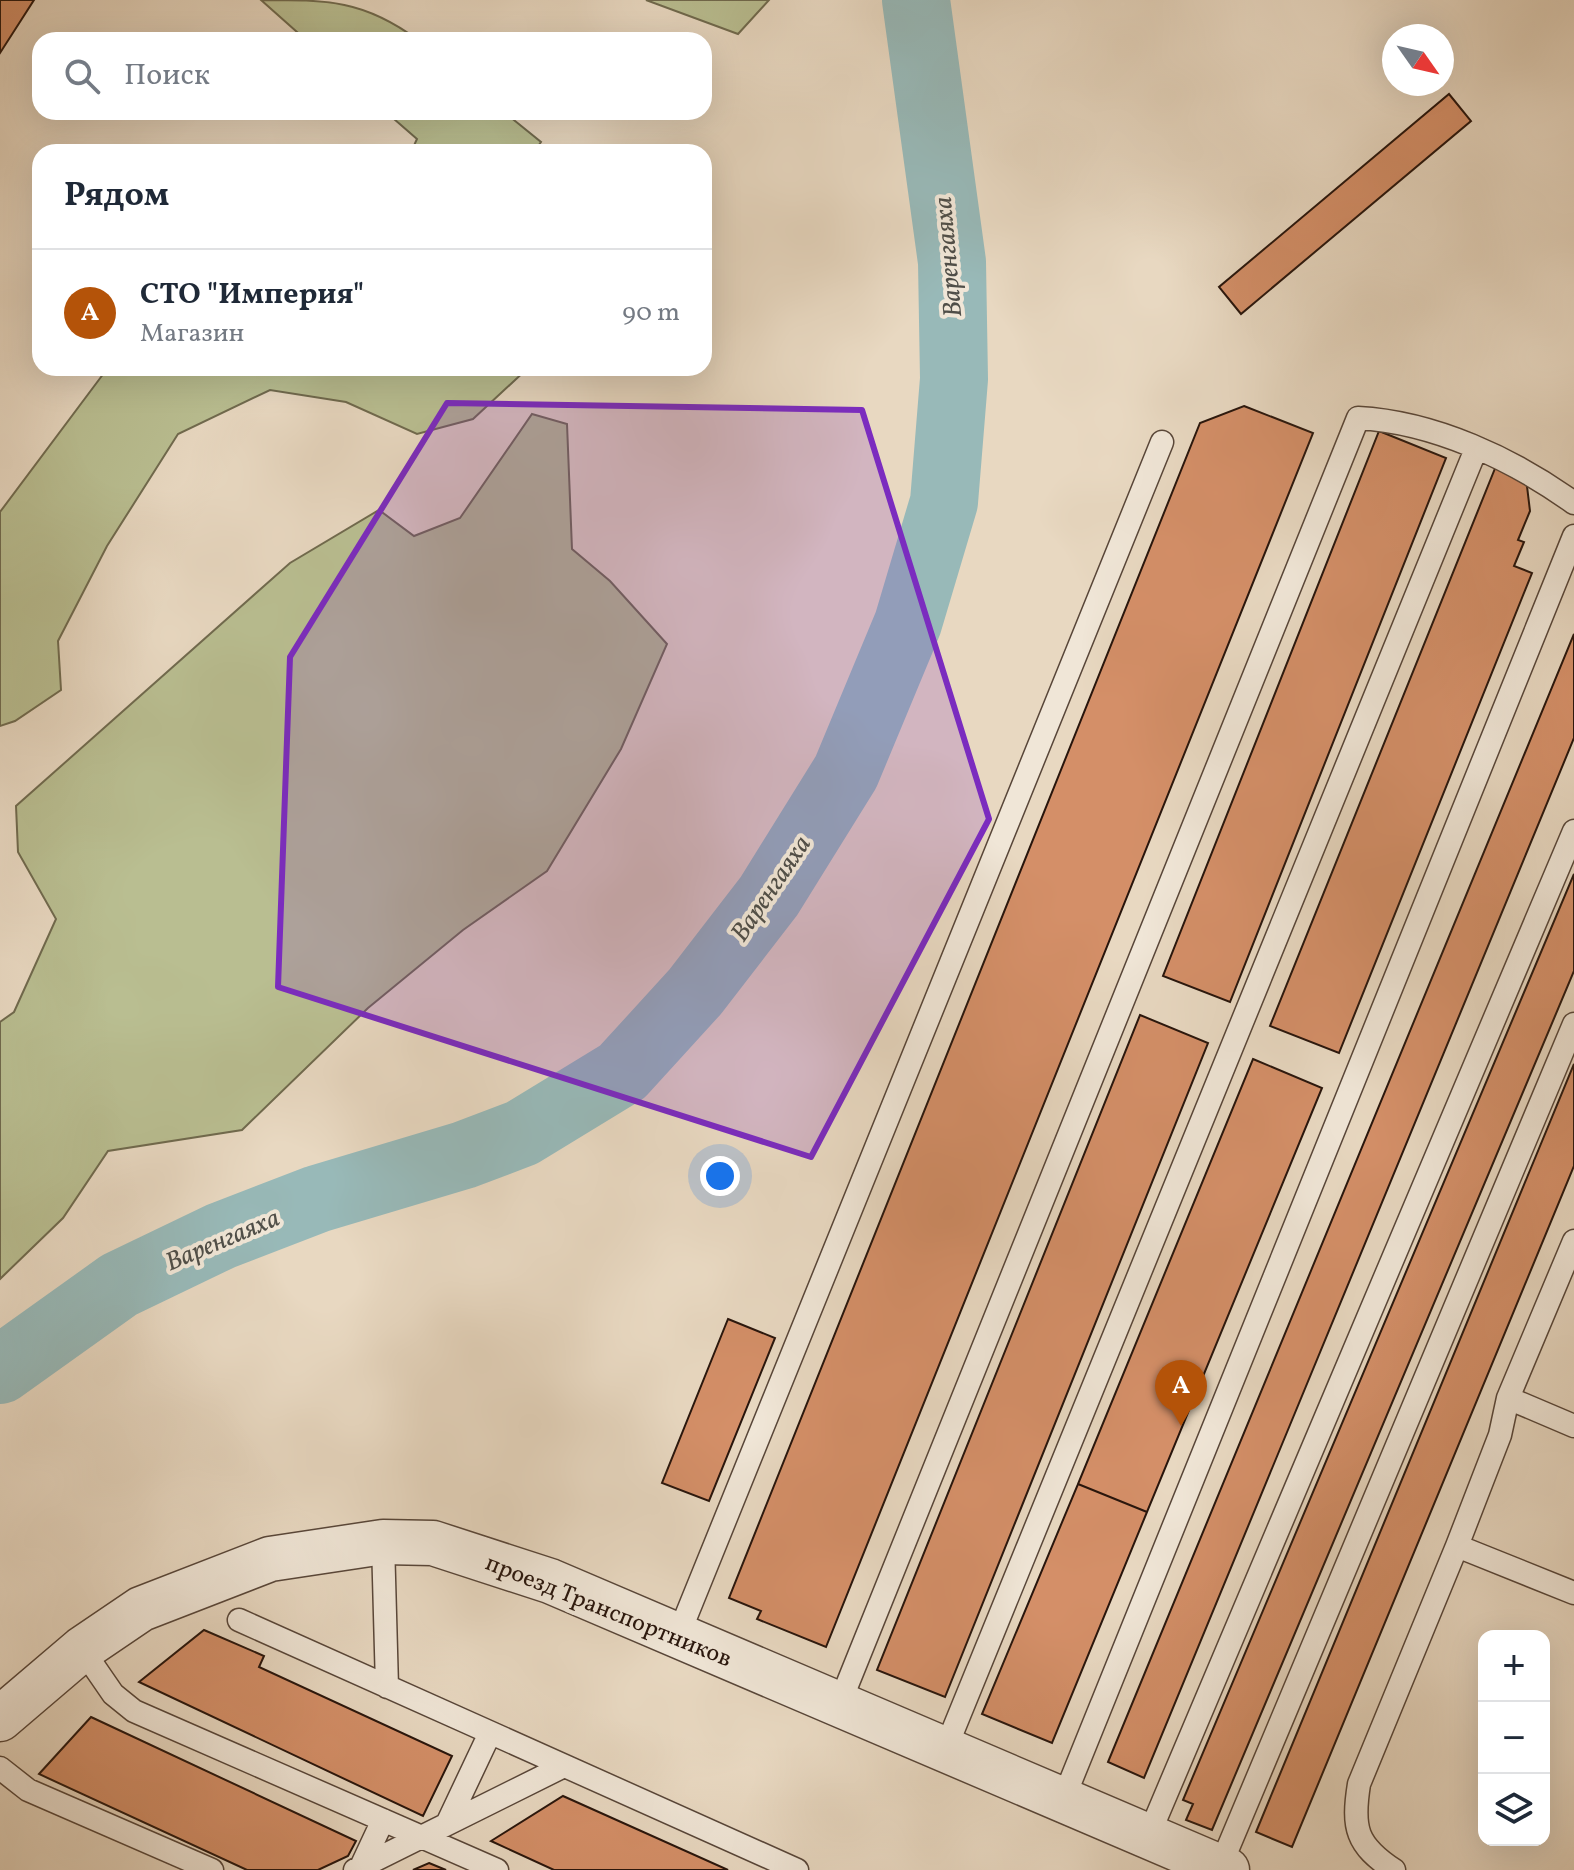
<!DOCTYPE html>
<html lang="ru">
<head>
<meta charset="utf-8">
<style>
  :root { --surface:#fff; --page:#f2f2f3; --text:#1f2937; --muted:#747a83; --line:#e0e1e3; --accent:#b45309 }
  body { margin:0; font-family:Vollkorn,serif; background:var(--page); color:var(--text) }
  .controls { position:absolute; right:24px; bottom:24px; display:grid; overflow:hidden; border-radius:16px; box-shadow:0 8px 32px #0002 }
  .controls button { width:72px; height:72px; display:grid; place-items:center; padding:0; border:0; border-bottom:2px solid var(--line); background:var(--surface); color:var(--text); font:40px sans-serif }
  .compass { position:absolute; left:1382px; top:24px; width:72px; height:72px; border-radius:50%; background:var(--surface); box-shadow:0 8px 32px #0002; rotate:124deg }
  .you { position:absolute; left:720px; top:1176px; width:28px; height:28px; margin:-20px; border:6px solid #fff; border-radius:50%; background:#1a73e8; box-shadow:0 0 0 12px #1a73e833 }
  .badge { display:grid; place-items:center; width:52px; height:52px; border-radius:50%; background:var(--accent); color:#fff; font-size:26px; font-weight:700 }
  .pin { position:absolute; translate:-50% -66px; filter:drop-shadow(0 2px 4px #0008) }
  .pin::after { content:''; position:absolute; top:42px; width:28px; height:24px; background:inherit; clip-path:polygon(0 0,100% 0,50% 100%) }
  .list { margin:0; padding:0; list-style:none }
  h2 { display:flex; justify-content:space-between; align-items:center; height:104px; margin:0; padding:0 32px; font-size:34px }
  h2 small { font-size:26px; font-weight:400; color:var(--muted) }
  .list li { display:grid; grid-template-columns:52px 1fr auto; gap:24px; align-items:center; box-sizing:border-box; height:128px; padding:0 32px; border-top:2px solid var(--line) }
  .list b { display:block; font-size:30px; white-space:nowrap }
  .list p { margin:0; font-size:26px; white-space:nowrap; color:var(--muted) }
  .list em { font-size:26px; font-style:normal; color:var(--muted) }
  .icon { flex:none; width:44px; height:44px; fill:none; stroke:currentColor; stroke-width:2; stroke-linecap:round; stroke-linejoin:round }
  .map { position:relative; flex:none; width:1574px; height:1870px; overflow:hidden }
  .search { position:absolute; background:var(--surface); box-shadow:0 8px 32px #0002; left:32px; top:32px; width:680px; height:88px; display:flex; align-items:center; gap:20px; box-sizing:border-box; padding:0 28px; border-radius:24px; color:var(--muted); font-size:30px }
  .panel { position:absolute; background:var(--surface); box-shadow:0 8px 32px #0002; left:32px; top:144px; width:680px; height:232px; border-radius:24px }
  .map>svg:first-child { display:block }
  .green { fill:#b9be91; stroke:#706a4e; stroke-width:2 }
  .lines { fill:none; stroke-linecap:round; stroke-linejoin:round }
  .river { stroke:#98b9b8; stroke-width:68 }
  .building { fill:#d48f68; stroke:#28150c; stroke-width:2 }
  .service-casing { stroke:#584639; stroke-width:25 }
  .minor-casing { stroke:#584639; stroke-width:47 }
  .service { stroke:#f0e6d7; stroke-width:22 }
  .minor { stroke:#f0e6d7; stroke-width:44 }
  .marked { fill:#7b2cbf; fill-opacity:0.2; stroke:#7b2cbf; stroke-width:6; stroke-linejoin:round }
  .labels { text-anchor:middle; stroke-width:8; stroke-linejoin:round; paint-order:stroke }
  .street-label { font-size:24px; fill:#28150c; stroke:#f0e6d7 }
  .water-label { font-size:26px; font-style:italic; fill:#4f4e48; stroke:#f0e6d7 }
</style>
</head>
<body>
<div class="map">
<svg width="1574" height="1870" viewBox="0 0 1574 1870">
  <rect width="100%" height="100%" fill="#e8d8c1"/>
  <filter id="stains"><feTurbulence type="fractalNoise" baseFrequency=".0025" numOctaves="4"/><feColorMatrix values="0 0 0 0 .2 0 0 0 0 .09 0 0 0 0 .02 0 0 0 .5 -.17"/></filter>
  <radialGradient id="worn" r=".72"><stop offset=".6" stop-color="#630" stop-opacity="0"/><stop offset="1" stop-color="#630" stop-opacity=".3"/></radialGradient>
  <!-- green -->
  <path class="green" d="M261,0C328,0 364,0 418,40H306Z
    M646,0H769L738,34Z
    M386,112H504L541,142L534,152H411L417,139Z
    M114,368H528L473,419L417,434L346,402L270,390L178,434L107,546L58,641L61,690L15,721L0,726V512L104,373Z
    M532,414L567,424L572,549L610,581L667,644L621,749L547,871L463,930L368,1008L242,1130L108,1151L63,1218L0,1279V1022L14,1012L56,919L18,852L16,806L290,563L379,510L414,536L460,518Z"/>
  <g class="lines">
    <!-- river -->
    <path class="river" d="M0,1370L119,1285L221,1236L317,1199L464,1155L522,1133L622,1072L695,992L769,896L846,772L908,623L944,502L954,379L952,262L916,0"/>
  </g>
  <!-- building -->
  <path class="building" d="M0,0H34L0,53Z
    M1449,94L1471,121L1241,314L1219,287Z
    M1244,406L1313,433L826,1647L757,1619L761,1611L729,1598L1200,423Z
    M1379,431L1446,458L1230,1002L1163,976Z
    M1496,466L1526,478L1530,511L1518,540L1524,542L1514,566L1532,573L1339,1053L1270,1026Z
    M1574,634V738L1144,1778L1108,1762Z
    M1574,874V971L1212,1830L1186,1820L1193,1804L1183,1800Z
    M1140,1015L1208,1043L945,1697L877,1670Z
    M1253,1059L1322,1088L1147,1512L1078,1484Z
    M1574,1064V1166L1292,1847L1256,1832Z
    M728,1319L775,1338L709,1501L662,1483Z
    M1078,1484L1147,1512L1052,1743L982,1714Z
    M204,1630L264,1656L259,1667L452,1756L423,1816L139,1682Z
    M91,1717L356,1841L348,1856L318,1870H247L39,1774Z
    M563,1796L728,1870H554L491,1841Z
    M429,1863L446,1870H413Z"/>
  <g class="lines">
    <defs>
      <path id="service" d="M1508,1398L1574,1426
        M383,1542L387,1687
        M1457,1546L1574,1593
        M239,1620L797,1870
        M678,1636L1162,442
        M82,1649L113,1694L134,1711L497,1870
        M839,1705L1358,418C1434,422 1513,459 1574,503
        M945,1750L1476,449
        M0,1768L28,1790L212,1870
        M1063,1800L1574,536
        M447,1824L490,1733
        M1148,1837L1574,831
        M361,1867L383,1820
        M1220,1867L1574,1024
        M355,1870L564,1766
        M1394,1870C1356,1845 1352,1828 1359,1784L1457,1546L1500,1435L1508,1398L1574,1241"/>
      <path id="minor" d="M0,1719L82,1649L141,1609L270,1559L383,1542L433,1543L550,1581L1227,1870"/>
    </defs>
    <!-- service casing -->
    <use href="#service" class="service-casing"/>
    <!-- minor casing -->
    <use href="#minor" class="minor-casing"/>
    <!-- service -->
    <use href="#service" class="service"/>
    <!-- minor -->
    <use href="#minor" class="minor"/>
  </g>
  <!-- marked area -->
  <path class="marked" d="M447,403L862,410L989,819L811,1157L278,987L290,657Z"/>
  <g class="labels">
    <!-- street labels -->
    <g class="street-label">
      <text transform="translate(609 1610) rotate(22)" y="8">проезд Транспортников</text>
    </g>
    <!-- water labels -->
    <g class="water-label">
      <text transform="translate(947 257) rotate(-95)" y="9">Варенгаяха</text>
      <text transform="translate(770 888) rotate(-56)" y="9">Варенгаяха</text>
      <text transform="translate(222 1239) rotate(-23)" y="9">Варенгаяха</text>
    </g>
  </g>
  <rect width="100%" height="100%" filter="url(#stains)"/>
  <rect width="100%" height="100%" fill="url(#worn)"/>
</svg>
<div class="controls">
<button>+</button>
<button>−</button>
<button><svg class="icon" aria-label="layers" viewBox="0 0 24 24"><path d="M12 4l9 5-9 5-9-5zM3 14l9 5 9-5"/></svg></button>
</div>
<svg class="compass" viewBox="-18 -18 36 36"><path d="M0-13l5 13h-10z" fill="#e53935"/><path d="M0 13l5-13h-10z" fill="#747a83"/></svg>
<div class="you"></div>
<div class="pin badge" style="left:1181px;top:1426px">A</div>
<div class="search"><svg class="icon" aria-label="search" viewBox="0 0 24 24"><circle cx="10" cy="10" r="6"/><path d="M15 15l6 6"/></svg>Поиск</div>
<section class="panel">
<h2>Рядом<small></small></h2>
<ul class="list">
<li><span class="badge">A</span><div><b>СТО &quot;Империя&quot;</b><p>Магазин</p></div><em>90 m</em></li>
</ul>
</section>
</div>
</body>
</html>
